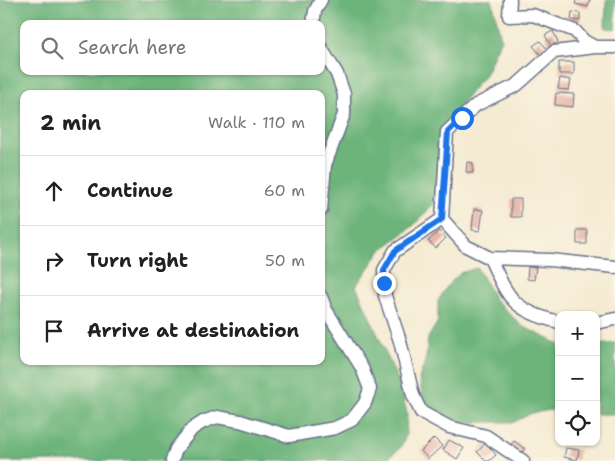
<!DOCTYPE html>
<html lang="en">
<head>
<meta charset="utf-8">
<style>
  :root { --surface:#fff; --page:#f6f6f6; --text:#202124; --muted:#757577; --line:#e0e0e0 }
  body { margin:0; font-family:"Shantell Sans",sans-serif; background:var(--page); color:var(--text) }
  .controls { position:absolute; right:15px; bottom:15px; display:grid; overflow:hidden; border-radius:10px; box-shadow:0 1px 4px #0004 }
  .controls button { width:45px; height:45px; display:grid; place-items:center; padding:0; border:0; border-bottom:1px solid var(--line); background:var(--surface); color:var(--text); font:25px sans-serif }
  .stop { position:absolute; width:15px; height:15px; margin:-11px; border:4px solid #1a73e8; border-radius:50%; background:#fff }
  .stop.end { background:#1a73e8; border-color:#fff; box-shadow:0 1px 5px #0008 }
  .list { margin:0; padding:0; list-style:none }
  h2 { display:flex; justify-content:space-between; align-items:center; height:65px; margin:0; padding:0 20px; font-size:21px }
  h2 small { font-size:16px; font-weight:400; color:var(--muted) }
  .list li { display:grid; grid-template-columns:32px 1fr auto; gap:15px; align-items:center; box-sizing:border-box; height:70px; padding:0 20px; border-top:1px solid var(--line) }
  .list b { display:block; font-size:19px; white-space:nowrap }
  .list em { font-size:16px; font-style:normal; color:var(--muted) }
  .icon { flex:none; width:28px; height:28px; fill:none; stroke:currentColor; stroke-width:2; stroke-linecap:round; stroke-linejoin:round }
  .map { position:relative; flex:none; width:615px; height:461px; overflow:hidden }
  .search { position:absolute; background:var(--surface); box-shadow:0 1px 4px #0004; left:20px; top:20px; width:305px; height:55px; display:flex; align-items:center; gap:12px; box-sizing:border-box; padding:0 18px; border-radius:10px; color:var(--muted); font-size:19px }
  .panel { position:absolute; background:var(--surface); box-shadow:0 1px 4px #0004; left:20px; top:90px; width:305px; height:275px; border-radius:10px }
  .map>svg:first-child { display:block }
  .forest { fill:#6cb47a; stroke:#44726c; fill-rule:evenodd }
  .building { fill:#e2ac9f }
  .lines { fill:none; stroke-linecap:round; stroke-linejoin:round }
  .minor-casing { stroke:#677187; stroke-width:15 }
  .minor { stroke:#fff; stroke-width:12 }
  .route { stroke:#1a73e8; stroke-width:6 }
</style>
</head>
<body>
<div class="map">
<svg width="615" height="461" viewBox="0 0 615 461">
  <rect width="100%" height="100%" fill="#fcf5e5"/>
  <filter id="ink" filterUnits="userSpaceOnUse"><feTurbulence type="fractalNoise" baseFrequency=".02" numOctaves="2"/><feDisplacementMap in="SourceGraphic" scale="10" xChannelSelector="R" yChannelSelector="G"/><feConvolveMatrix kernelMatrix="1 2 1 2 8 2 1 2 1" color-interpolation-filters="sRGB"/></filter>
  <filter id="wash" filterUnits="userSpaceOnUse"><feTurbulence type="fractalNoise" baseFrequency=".0096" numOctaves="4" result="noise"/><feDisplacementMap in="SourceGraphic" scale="20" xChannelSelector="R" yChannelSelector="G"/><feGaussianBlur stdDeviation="1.12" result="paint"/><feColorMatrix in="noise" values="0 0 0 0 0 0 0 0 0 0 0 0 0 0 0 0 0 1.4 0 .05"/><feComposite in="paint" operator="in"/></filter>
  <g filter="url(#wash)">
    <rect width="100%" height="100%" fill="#f5ebd3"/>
    <!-- forest -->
    <path class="forest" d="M0,0H492L501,39L486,73L444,125L441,164L442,195L413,226L380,251L356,286L401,387L407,414L406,436L400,448L384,461L313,460L308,461H0ZM24,24H321V71H24ZM24,94H321V361H24Z
      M606,0H615V29L605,28Z
      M477,268L495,299L522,326L559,344V411L551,410L532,413L514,422H452L424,402L419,379L426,358L428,338L438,321V301L448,285L460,273Z
      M615,343V414H596V345Z"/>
    <g id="blocks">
      <!-- building -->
      <path class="building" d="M576,0H590L588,7L575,4Z
        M572,12L580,13V21L571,20Z
        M553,31L558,42L551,46L545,35Z
        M540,41L548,50L542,56L533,46Z
        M559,62H574V74H559Z
        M560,78L571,80L569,90L558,89Z
        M556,93L574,94L573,107L555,105Z
        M467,162L473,163V173L466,172Z
        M511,199H521V217H511Z
        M474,209L483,210L480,231L472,230Z
        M577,230H587V244H577Z
        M439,231L446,238L436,248L428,241Z
        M528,267L536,268L534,280L527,279Z
        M434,438L442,446L428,459L421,451Z
        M449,440L464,448L457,459L443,450Z
        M514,441L525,449L520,455L509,447Z
        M486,443L496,455L489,461H486L477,452Z
        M566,448L579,450L577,460L564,457Z"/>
    </g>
  </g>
  <g filter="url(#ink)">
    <use href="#blocks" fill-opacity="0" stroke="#677187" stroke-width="1"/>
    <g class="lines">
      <defs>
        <path id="minor" d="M510,0L509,16L533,15L575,31L584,41L595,47
          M313,24L315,11L321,0
          M615,47H595L554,52L517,85L476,105L447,132L442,219L466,246L490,258L550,260L615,267
          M321,48L337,74L344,94V114L325,165L321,210
          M442,219L395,251L384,270L385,296L400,341L413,395L421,412L449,427L486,436L523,461
          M490,258C508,298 513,311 559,322
          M596,323L615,319
          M172,461L176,449L192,429L203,422L217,417L240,421L289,436L335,428L352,420L365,403L370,389L362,368L326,310L321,297"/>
      </defs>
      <!-- minor casing -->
      <use href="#minor" class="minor-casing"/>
      <!-- minor -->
      <use href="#minor" class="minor"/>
    </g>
  </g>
  <g class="lines" filter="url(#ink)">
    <!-- route -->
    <path class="route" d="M384,283V270L395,251L442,219L448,132L462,118"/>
  </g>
</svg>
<div class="controls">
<button>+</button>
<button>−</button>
<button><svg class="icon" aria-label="locate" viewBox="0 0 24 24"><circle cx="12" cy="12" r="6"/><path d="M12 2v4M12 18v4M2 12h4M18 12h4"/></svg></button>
</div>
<div class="stop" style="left:462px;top:118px"></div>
<div class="stop end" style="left:384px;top:283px"></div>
<div class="search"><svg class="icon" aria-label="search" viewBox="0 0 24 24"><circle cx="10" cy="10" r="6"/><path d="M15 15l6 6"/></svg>Search here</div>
<section class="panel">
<h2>2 min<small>Walk · 110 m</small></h2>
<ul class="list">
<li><svg class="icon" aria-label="ahead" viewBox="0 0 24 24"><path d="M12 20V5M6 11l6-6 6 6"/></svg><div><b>Continue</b></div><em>60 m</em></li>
<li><svg class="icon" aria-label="right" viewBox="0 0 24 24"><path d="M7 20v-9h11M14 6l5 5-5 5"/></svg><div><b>Turn right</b></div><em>50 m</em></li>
<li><svg class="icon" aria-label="arrive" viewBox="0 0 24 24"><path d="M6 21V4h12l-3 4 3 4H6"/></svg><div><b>Arrive at destination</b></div></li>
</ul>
</section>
</div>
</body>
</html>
